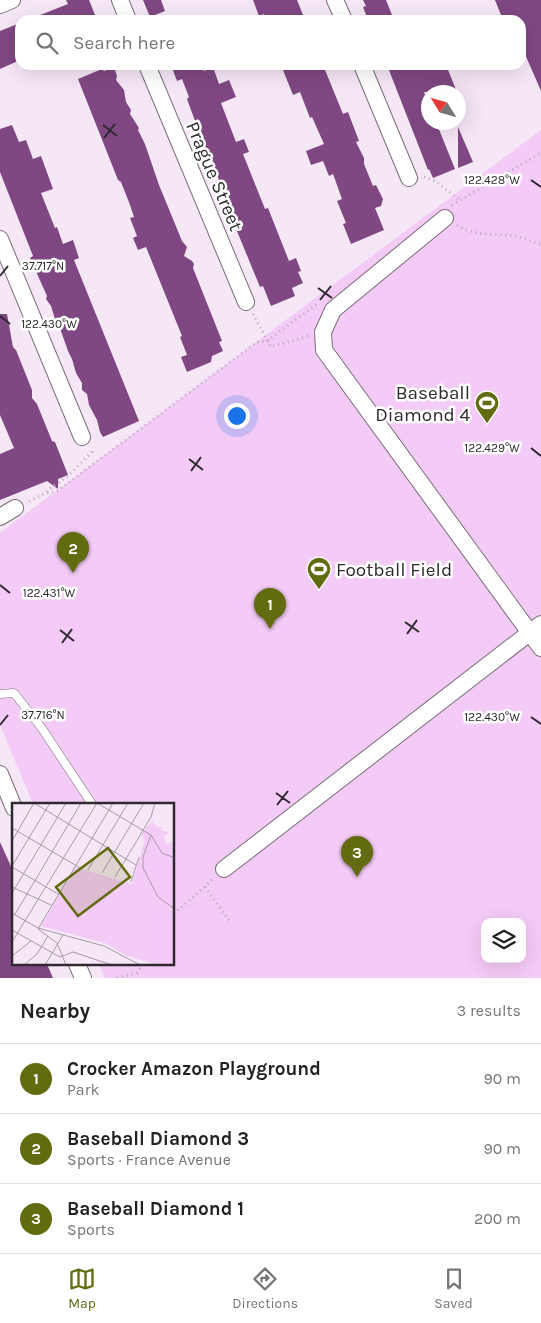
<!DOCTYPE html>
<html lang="en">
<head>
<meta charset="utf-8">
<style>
  :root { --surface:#fff; --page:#f6f6f6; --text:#222; --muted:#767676; --line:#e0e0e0; --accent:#636b10 }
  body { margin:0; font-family:Karla,sans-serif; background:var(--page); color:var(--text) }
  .controls { position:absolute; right:15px; bottom:15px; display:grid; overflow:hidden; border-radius:10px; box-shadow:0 5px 20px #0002 }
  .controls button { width:45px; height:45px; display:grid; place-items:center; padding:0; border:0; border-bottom:1px solid var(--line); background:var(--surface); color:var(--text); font:25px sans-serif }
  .compass { position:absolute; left:421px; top:85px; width:45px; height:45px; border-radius:50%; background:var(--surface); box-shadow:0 5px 20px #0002; rotate:307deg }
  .you { position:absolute; left:236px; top:415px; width:18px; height:18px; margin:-12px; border:4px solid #fff; border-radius:50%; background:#1a73e8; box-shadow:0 0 0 8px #1a73e833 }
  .badge { display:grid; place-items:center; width:32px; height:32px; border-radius:50%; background:var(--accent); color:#fff; font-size:16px; font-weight:700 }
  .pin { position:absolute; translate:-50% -41px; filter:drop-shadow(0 1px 2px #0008) }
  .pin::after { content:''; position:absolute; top:26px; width:18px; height:15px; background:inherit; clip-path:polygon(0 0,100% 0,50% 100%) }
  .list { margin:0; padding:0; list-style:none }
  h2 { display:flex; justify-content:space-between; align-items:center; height:65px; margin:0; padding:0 20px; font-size:21px }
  h2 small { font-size:16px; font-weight:400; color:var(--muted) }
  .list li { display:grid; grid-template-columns:32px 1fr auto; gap:15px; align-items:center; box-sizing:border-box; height:70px; padding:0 20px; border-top:1px solid var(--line) }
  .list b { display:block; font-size:19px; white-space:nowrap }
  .list p { margin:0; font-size:16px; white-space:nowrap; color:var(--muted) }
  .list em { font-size:16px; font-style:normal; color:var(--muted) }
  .icon { flex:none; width:28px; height:28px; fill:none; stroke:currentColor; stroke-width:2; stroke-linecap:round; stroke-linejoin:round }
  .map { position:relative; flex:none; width:541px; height:978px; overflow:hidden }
  .search { position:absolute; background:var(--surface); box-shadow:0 5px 20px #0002; left:15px; right:15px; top:15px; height:55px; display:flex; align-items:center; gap:12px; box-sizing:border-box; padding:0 18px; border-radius:15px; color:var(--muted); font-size:19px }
  .sheet { height:275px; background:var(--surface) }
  nav { display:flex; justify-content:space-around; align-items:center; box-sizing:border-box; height:70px; border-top:1px solid var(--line); background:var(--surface); font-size:14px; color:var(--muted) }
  nav a { display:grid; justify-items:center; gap:2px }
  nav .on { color:var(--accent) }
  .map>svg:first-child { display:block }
  .green { fill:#f4caf6; fill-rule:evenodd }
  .building { fill:#7f4883 }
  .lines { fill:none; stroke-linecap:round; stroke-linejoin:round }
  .lane-casing { stroke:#7a6d7a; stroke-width:9 }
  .street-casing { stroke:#7a6d7a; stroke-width:18 }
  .path { stroke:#b8acb8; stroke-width:3; stroke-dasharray:1 4; stroke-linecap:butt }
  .lane { stroke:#fff; stroke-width:8 }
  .street { stroke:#fff; stroke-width:16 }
  .ticks { fill:none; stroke:#2e292f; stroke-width:2 }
  .labels { text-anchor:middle; stroke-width:5; stroke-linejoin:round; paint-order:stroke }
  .street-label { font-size:19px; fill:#2e292f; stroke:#fff }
  .poi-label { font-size:19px; fill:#2e292f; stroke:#fff; text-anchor:end }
  .inset-road { fill:none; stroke:#a69ba6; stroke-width:1 }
  .view { fill:#636b10; fill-opacity:0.15; stroke:#636b10; stroke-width:2.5 }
  .inset-edge { fill:none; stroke:#2e292f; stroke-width:2.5 }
  .ticks-label { font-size:12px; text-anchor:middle; fill:#2e292f; stroke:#fff; stroke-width:5; stroke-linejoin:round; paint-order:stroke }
</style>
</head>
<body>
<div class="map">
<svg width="541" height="978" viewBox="0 0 541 978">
  <rect width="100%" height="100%" fill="#f6e7f6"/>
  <!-- green -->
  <path class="green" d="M541,130V978H105L99,964H174V804H33L1,727H0V533ZM485,922H522V959H485Z"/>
  <!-- building -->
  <path class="building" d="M66,0H89L97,20H30V19L68,4Z
    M143,0H161L165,11L150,17Z
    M253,0H297L305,20H266L264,14L259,16Z
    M363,0H386L394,20H368L363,7L366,6Z
    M495,0H541V91L521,45V20H503Z
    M20,23V60L0,69V31Z
    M171,65H202L204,71L213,67L219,84L229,80L236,97L221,103L236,142L244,139L249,152L243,154L265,209L268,208L289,261L296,258L301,271L298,272L303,283L292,288L295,296L271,306L263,286L260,287L232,219L234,218L228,201L194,122L195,121L187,99L189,97L182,79L177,81Z
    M281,65H323L343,114L348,112L359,141L356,142L364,158V164L373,186L376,185L383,199L381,206L375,208L384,230L351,244L343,224L346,223L337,201L342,199L333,174L329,176L323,161L311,165L306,151L324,144L312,117L310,118L300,92L293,95Z
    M387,65H446L457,92H424L428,103V122H436L455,169L433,178L429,169L428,170Z
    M102,69L104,71L109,69L115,70L117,76L116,80L124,90L126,102L131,110L130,114L139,128L138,130L145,144L159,185L182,241L187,247L184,256L192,261L194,264L193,268L222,341L219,342L223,351L212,356L211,362L187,372L181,357L187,355L180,337L182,336L146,247L138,250L133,238L137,236L130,218L134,217L130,205L121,182L118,180L78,79Z
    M12,125L19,142L26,140L33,159L41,156L53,189L41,193L55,228L57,227L63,244L73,240L79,258L74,260L139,421L103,437L100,432L97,420L89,405L87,394L82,390V383L76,373L72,359L68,351L61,331L55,319L51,306L46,299L47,296L30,258L33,256L0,172V129Z
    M458,127L473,162L458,168Z
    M0,314H7L13,347L16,350L32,390V398L37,404L52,441L55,442L68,475L58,479V489L47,481L0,500V454L14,448L0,415Z
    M0,842L14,873V964H47L53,978H0Z"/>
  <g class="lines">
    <defs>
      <path id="lane" d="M0,694L14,693L41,727L92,804"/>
      <path id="street" d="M120,0L128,20
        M335,0L344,20
        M0,5L12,0
        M147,65L246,302
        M362,65L409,178
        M445,218L333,310L323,332L324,350L541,648
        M0,239L82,437
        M0,517L15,508
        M0,774L14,808
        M224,869L541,624
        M77,964L83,978"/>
    </defs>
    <!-- lane casing -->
    <use href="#lane" class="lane-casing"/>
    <!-- street casing -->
    <use href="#street" class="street-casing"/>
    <!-- path -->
    <path class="path" d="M424,177L435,181L461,201
      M452,205L541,153
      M457,225C475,237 495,233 515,236C523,238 532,242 541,244
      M253,314L271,347L308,336
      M47,492L48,490L68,476L92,452L90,450
      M29,501L46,493L56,492L257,342L267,341L318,303
      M205,887L229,920
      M174,914L214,878
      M117,978L137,973L143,964"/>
    <!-- lane -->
    <use href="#lane" class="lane"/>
    <!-- street -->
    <use href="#street" class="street"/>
  </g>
  <!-- ticks -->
  <path class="ticks" d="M103,125L117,136M104,138L115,124M531,180L541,187M0,276L8,266M318,288L332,298M320,300L331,286M0,316L10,324M531,448L541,456M189,459L203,470M191,471L201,457M0,585L10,593M405,622L419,632M60,630L74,641M407,634L417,620M62,643L72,629M531,717L541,724M0,725L8,715M276,793L290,803M277,805L288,791"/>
  <!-- icons -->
  <defs>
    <symbol id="stadium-pin" viewBox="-11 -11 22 30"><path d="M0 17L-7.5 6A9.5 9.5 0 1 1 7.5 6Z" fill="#636b10" stroke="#fff"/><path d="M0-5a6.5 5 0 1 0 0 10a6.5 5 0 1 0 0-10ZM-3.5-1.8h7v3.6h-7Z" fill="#fff"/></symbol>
  </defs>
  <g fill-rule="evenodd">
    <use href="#stadium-pin" x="473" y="389" width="28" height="38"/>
    <use href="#stadium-pin" x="305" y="555" width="28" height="38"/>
  </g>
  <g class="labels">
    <!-- street labels -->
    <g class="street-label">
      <text transform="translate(215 176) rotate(67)" y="7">Prague Street</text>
    </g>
    <!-- poi labels -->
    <g class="poi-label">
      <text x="470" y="399">Baseball<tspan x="470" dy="22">Diamond 4</tspan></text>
      <text x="336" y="576" text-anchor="start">Football Field</text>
    </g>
  </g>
  <!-- overview -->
  <g transform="translate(12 803)">
    <rect width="162" height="162" fill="#f6e7f6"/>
    <path d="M141,17L143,23L150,25L149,27L157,29L152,34L154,42L162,38V162H147L113,152L93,140L29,123L63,64L120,81L133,37L129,31Z" fill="#f4caf6"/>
    <path class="inset-road" d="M22,0L124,62M85,0L139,32L150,50L163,55M0,25L70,66M139,32L131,54V65L146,94L163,106M0,38L22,0M0,63L38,0M0,64L46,91M76,67L116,0M90,70L132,0M103,74L139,14L143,0M119,79L127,54M0,84L39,102M0,90L54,0M0,110L26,125L92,143L128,162M2,113L69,0M0,127L48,154L61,149L100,162M0,139L85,0M0,153L19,138M12,162L25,151L36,133M33,162L51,132M54,162L45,140L26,126L101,0"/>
    <path class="view" d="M96,45L118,74L66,113L44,84Z"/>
    <rect width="162" height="162" class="inset-edge"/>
  </g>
  <g class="ticks-label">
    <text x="492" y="184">122.428°W</text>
    <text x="43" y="270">37.717°N</text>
    <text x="49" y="328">122.430°W</text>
    <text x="492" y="452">122.429°W</text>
    <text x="49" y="597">122.431°W</text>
    <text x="43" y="719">37.716°N</text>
    <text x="492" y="721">122.430°W</text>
  </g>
</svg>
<div class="controls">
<button><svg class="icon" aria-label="layers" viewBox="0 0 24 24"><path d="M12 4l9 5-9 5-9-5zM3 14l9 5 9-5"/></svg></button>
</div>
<svg class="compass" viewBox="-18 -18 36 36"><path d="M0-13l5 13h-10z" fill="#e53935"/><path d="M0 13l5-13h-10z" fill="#767676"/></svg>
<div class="you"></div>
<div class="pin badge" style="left:270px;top:629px">1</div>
<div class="pin badge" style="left:73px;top:573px">2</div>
<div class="pin badge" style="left:357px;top:877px">3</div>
<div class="search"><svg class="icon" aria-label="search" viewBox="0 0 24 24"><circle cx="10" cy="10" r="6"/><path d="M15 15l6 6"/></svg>Search here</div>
</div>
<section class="sheet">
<h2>Nearby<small>3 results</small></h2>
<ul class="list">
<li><span class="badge">1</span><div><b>Crocker Amazon Playground</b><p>Park</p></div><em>90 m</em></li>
<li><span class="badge">2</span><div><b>Baseball Diamond 3</b><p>Sports · France Avenue</p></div><em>90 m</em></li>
<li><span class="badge">3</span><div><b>Baseball Diamond 1</b><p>Sports</p></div><em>200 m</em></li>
</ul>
</section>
<nav>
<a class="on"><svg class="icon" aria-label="map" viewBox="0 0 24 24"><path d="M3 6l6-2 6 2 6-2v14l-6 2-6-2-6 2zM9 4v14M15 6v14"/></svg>Map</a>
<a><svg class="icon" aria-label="directions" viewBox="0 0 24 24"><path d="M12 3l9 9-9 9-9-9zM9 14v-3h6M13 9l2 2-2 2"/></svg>Directions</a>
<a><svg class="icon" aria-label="saved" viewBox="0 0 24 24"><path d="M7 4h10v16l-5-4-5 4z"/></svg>Saved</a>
</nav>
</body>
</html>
